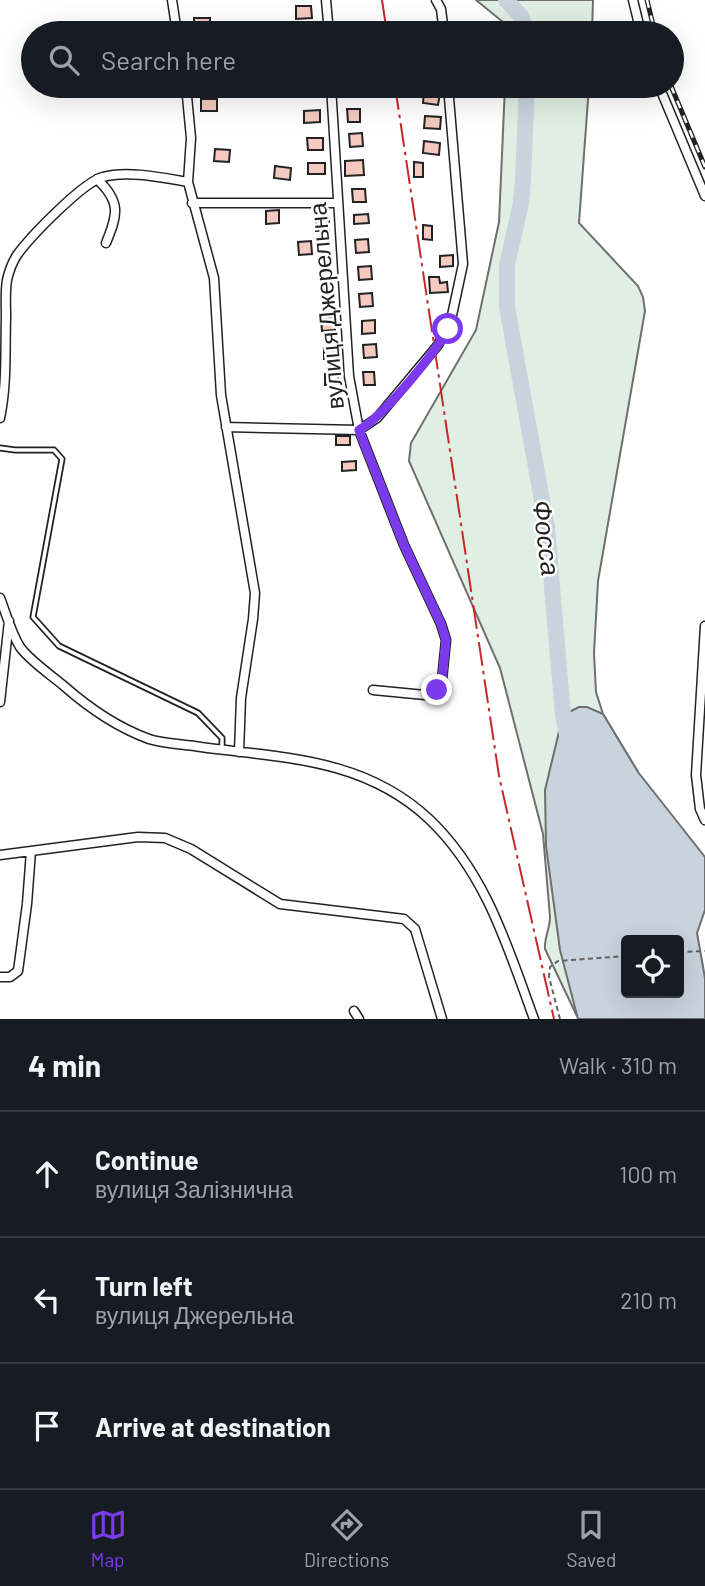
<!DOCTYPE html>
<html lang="en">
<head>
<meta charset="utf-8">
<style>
  :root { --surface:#171b24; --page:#20242c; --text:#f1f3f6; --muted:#9ea1a6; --line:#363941; --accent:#7c3aed }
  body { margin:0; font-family:Barlow,sans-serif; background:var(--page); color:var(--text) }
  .controls { position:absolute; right:21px; bottom:21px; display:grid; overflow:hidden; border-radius:7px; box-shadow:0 7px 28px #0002 }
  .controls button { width:63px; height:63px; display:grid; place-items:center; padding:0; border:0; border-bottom:2px solid var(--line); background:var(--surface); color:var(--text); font:35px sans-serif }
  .stop { position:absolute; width:21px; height:21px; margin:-16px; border:5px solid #7c3aed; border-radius:50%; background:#fff }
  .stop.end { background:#7c3aed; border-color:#fff; box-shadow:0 2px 7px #0008 }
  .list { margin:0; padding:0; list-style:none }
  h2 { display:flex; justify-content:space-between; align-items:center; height:91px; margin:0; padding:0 28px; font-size:30px }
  h2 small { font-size:23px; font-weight:400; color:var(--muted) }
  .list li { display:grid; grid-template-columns:46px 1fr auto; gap:21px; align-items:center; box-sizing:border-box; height:126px; padding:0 28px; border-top:2px solid var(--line) }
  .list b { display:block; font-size:26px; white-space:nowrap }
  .list p { margin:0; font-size:23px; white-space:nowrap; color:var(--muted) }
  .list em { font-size:23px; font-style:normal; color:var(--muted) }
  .icon { flex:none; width:38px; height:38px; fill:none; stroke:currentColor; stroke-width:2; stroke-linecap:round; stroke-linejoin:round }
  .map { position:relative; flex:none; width:705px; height:1019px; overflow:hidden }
  .search { position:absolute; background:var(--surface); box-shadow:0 7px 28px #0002; left:21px; right:21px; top:21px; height:77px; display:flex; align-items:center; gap:18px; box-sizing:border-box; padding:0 24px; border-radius:38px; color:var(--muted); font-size:26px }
  .sheet { height:469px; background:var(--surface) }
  nav { display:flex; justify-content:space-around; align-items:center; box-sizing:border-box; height:98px; border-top:2px solid var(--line); background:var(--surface); font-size:19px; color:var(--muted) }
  nav a { display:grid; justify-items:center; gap:4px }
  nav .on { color:var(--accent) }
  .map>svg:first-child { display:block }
  .green { fill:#e0efe3; stroke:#6f6f6f; stroke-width:2 }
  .water { fill:#c7d3dd; stroke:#6f6f6f; stroke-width:2; fill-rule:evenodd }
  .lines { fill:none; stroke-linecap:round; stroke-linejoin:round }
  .river { stroke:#c7d3dd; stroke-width:16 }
  .building { fill:#f3c9c0; stroke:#222; stroke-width:2 }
  .service-casing { stroke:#222; stroke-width:7 }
  .minor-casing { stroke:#222; stroke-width:11 }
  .path { stroke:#646464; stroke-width:2; stroke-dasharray:5 3.5; stroke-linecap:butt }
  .service { stroke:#fff; stroke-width:3.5 }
  .minor { stroke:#fff; stroke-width:8 }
  .rail-casing { stroke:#222; stroke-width:5 }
  .rail { stroke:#fff; stroke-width:2.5; stroke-dasharray:8; stroke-linecap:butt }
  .power { stroke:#c62828; stroke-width:2; stroke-dasharray:24 5 3.5 5; stroke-linecap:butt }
  .route { stroke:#7c3aed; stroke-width:9 }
  .labels { text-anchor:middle; stroke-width:5; stroke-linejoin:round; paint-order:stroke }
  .street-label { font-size:24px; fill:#222; stroke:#fff }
  .water-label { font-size:26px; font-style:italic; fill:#222; stroke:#fff }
</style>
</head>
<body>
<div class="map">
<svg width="705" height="1019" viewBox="0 0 705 1019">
  <rect width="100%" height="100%" fill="#fff"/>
  <!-- green -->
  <path class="green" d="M476,0H593L592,33H507L503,22Z
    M505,86H589L579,223L638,286L643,297L645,311L598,581L594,653L596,692L603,714L638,772L576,1014L545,949C544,938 550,929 550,917L543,834L500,668L409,461L411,443L476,330L499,222Z"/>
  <!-- water -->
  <path class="water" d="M579,707H587L603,714L638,772L705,857V910L697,933L705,978V1019H578L560,950L546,846L545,790L563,715ZM626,940H679V993H626Z"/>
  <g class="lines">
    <!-- river -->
    <path class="river" d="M506,0L521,16L527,33
      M527,86L523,179L521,203L507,265V307L547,528L563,715L567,735"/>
  </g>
  <!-- building -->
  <path class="building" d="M296,6H311L312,18L296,19Z
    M194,18H210V30H194Z
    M302,86H318V95L303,96Z
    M345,86H360L361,95H345Z
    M424,91L440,93L438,105L423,103Z
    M201,99H217V111H201Z
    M347,109H360V122H348Z
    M320,110V122L304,123V111Z
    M425,116L441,117L440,129L424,128Z
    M362,133L363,146L350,147L349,134Z
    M307,138H323V150H308Z
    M424,141L440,143L439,155L423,153Z
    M215,149L230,150L229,162L214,161Z
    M363,160L364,175L345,176V161Z
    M414,162L423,163V177H414Z
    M308,163H325V174H308Z
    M275,166L291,168L290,180L274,178Z
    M352,189H365L366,202H353Z
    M279,210V223L266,224V211Z
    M368,214L369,223L354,224V215Z
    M316,218H329V230L316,231Z
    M423,225L432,226V240L423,239Z
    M368,239L369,252L356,253L355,240Z
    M311,241L312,254L299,255L298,242Z
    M453,255V266L440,267V256Z
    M371,266L372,279L359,280L358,267Z
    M429,277H439L440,283L447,282L448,292L430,293Z
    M372,293L373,306L360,307L359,294Z
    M334,317L335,330L322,331L321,318Z
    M375,320V333L362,334V321Z
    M376,344L377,357L364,358L363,345Z
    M324,348H337V358L324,359Z
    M363,372H374L375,385H364Z
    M325,374H338V384L325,385Z
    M336,436H350V445H336Z
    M356,461V470L342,471V462Z"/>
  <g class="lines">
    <defs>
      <path id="service" d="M0,448L15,450H54L62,459L33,617L59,646L198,713L222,738V747"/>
      <path id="minor" d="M172,0L177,33
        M326,0L329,33
        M436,0L441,9L444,33
        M633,0L641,33
        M186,86L191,138L188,182L214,278L221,395L255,593L253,619L241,698L239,752
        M331,86L349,376L359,430L404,545L441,624L446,640L442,680L437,690L425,695L373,690
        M659,86L705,196
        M97,179C121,202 118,214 106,243
        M192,203H337
        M0,418C7,385 5,351 6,317C6,305 5,292 7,280C9,271 12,263 17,255C30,237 83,182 103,177C127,170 164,178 188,182
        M226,427L359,430L377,418L438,345L451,320L463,264L448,86
        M0,598C6,613 11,633 20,647C29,660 51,675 64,686C89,708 116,727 149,739C164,744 184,744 201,747C283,758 364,758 429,819C486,873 508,948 534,1019
        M705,626L696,775L700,809L705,820
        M0,702L9,621
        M31,851L138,837L165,838L191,849L280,904L404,919L415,929L442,1019
        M0,855L31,851L27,904L18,971L10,977H0
        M354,1011L359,1019"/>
    </defs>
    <!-- service casing -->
    <use href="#service" class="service-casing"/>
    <!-- minor casing -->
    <use href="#minor" class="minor-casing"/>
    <!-- path -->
    <path class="path" d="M679,952L705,951
      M560,1019L549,977L550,967L558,961L626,956"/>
    <!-- service -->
    <use href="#service" class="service"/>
    <!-- minor -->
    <use href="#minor" class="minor"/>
    <defs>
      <path id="rail" d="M647,0L655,33
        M671,86L705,167"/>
    </defs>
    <!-- rail casing -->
    <use href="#rail" class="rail-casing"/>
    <!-- rail -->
    <use href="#rail" class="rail"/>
    <!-- power -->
    <path class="power" d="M382,0L387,33
      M395,86L499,776L554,1019"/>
  </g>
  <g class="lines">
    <!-- route -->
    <path class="route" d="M437,690L442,680L446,640L441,624L404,545L359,430C383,417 434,354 448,329"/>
  </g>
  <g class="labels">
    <!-- street labels -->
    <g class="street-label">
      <text transform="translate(327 306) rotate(-95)" y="8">вулиця Джерельна</text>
    </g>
    <!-- water labels -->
    <g class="water-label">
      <text transform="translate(546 538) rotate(83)" y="9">Фосса</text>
    </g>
  </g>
</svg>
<div class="controls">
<button><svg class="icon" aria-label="locate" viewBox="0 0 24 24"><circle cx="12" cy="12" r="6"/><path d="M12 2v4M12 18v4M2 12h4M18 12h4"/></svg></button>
</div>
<div class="stop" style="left:448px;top:329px"></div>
<div class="stop end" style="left:437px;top:690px"></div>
<div class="search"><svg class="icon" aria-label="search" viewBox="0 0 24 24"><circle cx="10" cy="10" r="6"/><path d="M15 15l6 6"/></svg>Search here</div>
</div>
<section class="sheet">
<h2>4 min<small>Walk · 310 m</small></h2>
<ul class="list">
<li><svg class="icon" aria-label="ahead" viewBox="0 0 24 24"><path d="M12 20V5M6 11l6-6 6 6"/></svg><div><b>Continue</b><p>вулиця Залізнична</p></div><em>100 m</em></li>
<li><svg class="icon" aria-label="left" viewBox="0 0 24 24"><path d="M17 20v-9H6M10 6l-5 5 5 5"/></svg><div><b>Turn left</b><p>вулиця Джерельна</p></div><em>210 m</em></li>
<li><svg class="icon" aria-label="arrive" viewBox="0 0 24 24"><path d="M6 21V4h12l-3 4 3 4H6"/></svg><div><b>Arrive at destination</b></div></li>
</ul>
</section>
<nav>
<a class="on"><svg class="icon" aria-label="map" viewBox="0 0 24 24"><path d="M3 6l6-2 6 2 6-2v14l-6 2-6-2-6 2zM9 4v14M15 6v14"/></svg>Map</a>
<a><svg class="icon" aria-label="directions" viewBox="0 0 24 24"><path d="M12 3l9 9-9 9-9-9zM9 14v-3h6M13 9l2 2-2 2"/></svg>Directions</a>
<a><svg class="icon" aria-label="saved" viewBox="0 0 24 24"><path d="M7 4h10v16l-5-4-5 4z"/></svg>Saved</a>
</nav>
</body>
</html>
